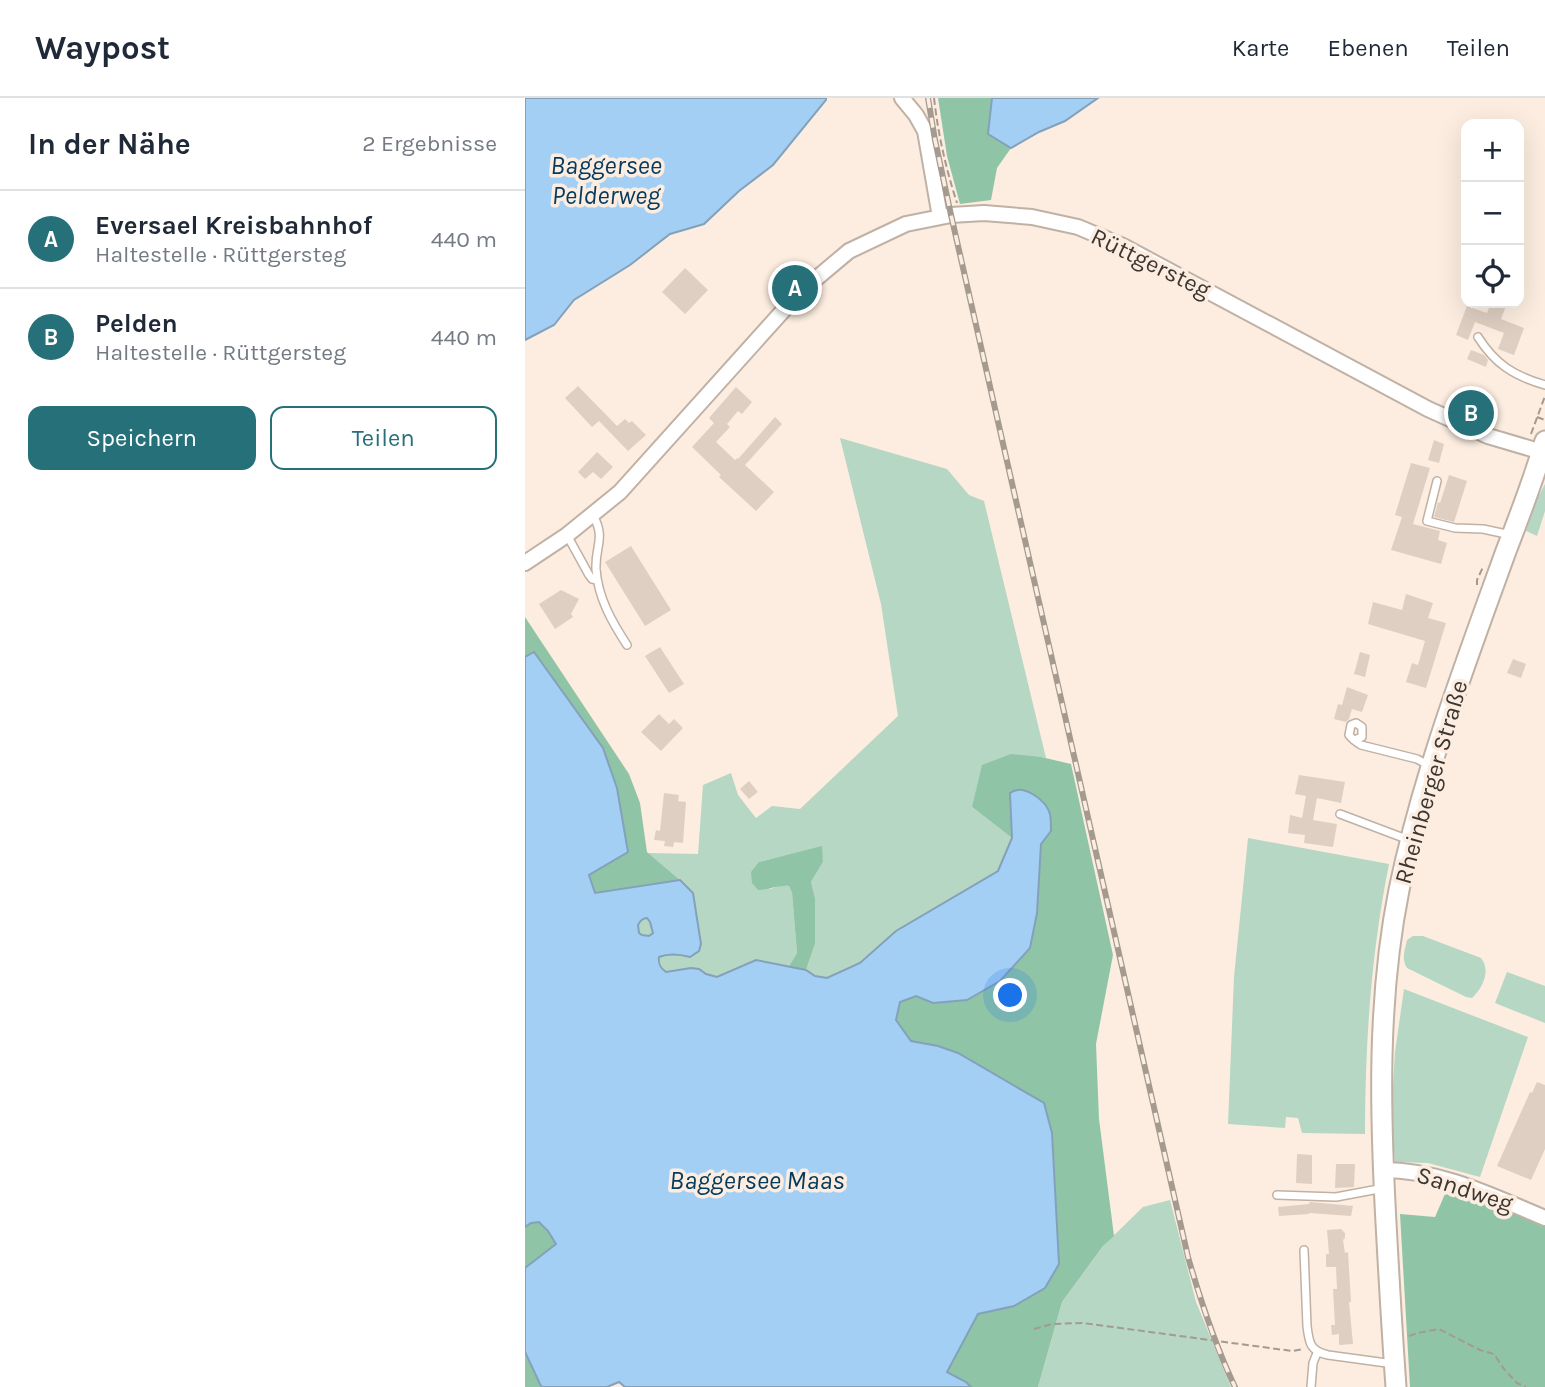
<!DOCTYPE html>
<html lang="de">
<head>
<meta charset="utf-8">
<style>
  :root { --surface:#fff; --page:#f6f6f7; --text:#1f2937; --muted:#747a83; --line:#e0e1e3; --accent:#267079 }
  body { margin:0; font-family:Karla,sans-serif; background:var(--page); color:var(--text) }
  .controls { position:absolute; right:21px; top:21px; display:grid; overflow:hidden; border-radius:14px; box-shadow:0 7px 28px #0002 }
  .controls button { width:63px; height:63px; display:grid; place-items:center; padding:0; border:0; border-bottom:2px solid var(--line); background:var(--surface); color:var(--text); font:35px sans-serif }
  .you { position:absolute; left:486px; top:898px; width:24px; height:24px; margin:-18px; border:5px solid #fff; border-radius:50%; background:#1a73e8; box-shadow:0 0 0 10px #1a73e833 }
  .badge { display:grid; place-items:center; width:46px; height:46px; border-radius:50%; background:var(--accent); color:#fff; font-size:23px; font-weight:700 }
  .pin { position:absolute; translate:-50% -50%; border:4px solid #fff; box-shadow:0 2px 7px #0006 }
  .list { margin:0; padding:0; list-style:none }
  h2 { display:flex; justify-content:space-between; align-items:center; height:91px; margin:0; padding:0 28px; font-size:30px }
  h2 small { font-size:23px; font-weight:400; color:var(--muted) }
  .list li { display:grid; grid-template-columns:46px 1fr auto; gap:21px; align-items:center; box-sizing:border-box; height:98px; padding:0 28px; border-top:2px solid var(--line) }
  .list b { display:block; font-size:26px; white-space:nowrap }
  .list p { margin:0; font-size:23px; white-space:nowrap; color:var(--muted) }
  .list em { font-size:23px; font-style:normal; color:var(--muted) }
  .actions { display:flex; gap:14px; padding:21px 28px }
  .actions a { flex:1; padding:16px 0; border:2px solid var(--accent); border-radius:14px; text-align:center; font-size:24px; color:var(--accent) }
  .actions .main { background:var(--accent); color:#fff }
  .icon { flex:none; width:38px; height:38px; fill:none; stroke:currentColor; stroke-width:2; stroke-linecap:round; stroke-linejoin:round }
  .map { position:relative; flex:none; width:1020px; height:1289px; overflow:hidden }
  header { display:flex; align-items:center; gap:42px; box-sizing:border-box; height:98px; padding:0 35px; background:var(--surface); border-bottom:2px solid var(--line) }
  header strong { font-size:33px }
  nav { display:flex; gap:38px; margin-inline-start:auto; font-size:24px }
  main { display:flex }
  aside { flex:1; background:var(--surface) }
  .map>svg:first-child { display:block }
  .green { fill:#b5d7c3 }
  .forest { fill:#8fc5a6 }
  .water { fill:#a3cff5; stroke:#84a1ba; stroke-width:2; fill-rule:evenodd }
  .building { fill:#decfc2 }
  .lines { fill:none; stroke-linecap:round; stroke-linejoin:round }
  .service-casing { stroke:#c0b1a5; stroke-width:10 }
  .minor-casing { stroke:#c0b1a5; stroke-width:18 }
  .secondary-casing { stroke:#c0b1a5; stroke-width:23 }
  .path { stroke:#a59a91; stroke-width:2; stroke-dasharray:7 3.5; stroke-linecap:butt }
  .service { stroke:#fff; stroke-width:7 }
  .minor { stroke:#fff; stroke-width:14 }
  .secondary { stroke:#fff; stroke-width:19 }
  .rail-casing { stroke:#a59a90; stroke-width:6 }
  .rail { stroke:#fcede0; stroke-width:3.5; stroke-dasharray:10; stroke-linecap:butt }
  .labels { text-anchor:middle; stroke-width:7; stroke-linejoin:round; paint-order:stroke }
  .street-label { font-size:24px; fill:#3c3631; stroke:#fcede0 }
  .water-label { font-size:26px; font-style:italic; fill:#043b5e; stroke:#fcede0 }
</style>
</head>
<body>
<header>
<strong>Waypost</strong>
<nav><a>Karte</a><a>Ebenen</a><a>Teilen</a></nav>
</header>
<main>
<aside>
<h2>In der Nähe<small>2 Ergebnisse</small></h2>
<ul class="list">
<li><span class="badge">A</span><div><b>Eversael Kreisbahnhof</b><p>Haltestelle · Rüttgersteg</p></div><em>440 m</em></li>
<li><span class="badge">B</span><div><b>Pelden</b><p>Haltestelle · Rüttgersteg</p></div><em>440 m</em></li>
</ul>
<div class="actions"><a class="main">Speichern</a><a>Teilen</a></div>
</aside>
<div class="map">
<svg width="1020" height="1289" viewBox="0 0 1020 1289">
  <rect width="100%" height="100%" fill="#fcede0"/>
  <!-- green -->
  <path class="green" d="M315,340L422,371L444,397L459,403L521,660L516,659L447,709L487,740L473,773L371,833L335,865L302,880L290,878L281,872L290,846V800L286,784L298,764L296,749L234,764L245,791L257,787L264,788L267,795L272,855L264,868L231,862L192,879L181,876L174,871L166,870L141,874C135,870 134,866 133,859C144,855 154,856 166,859L155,782L123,755L173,756L178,687L206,675L213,697L231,720L247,708L275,711L373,618L356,506Z
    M1020,386V413L1012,438L1001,433L1012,401Z
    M723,740L864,766C846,856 840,945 840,1036L777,1035L773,1020L761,1019L760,1030L703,1026L709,879Z
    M122,820L125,824L128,835L124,838L117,837L114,835L113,827C115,823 118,820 122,820Z
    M888,838H898L956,860C966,872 958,890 947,900L941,899L882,870C876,861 880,852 882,842Z
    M982,874L1020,888V925L970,905Z
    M879,891L1003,939L955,1079L903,1065L870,1064L866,1023L870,954Z
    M645,1102L671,1204L706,1289H513L537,1204L578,1148L618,1109Z"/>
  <!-- forest -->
  <path class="forest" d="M413,0H467L464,36L486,50L472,70L466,102L435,106L422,58Z
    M0,519L104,676L115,705L122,754L155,782L70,795L64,777L9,555L0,559Z
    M486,656L516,659L546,666L588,857L571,946L574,1021L589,1138L578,1148L537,1204L513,1289H446L441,1284L422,1274L453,1215L489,1208L520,1190L534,1166L413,948L386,943L371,923L375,904L391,898L408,905L512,815L516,746L526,733L496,691L489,692L485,695L487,740L447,709L457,667Z
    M297,748L298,764L286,784L290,800V846L281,872L264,868L272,855L267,795L264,788C254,787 243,792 233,792L227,785L226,774L234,764Z
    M926,1082L1020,1124V1289H885L875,1116L910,1119Z
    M14,1124L23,1133L31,1147L0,1170V1129L6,1125Z
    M0,1254L15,1286L17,1289H0Z"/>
  <!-- water -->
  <path class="water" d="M0,0H301V2L248,67L214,93L179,126L145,136L105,167L49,202L29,227L0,242Z
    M467,0H573L540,23L514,34L486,50L463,36Z
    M9,554L78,650L92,690L103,754L64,777L70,795L155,782L168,795L176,846L174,853L165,859C154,856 144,855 134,859C133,866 135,870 141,874L166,870L174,871L181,876L192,879L231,862L281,872L290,878L302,880L335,865L371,833L473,773L487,740L485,695C498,685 521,702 525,716C526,721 526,728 526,733L516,746L512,815L505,850L475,883L442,902L408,905L391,898L375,904L371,922L386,943L413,948L433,955L519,1005L527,1035L534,1166L520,1190L489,1208L453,1216L422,1274L441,1284L446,1289H100L94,1284L82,1289H17L15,1286L0,1254V1170L31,1146L23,1133L14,1124L6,1125L0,1129V559ZM122,820L125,824L128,835L124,838L117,837L114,835L113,827C115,823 118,820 122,820Z"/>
  <!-- building -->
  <path class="building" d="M160,170L183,192L160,216L137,194Z
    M966,205H982L976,221L999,230L989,257L973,251L979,235L950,224L943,242L931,237L942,208L962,215Z
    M946,252L959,257L963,262L961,269L942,261Z
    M53,288L92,328L100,321L104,325L107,323L121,337L103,353L74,323L67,329L40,300Z
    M211,289L227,304L217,316L213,313L202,326L205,329L191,344L210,362L212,360L213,361L250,319L257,326L220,367L249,394L231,413L194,379L196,377L167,349L189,325L184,320Z
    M909,342L919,346L914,365L903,362Z
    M72,354L88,369L76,381L68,374L60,381L53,374Z
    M886,365L905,370L888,426L915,433L913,442L922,445L916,466L866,452L877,419L870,417Z
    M924,377L942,383L929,424L909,419L913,404L915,405Z
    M106,448L146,512L120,528L80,464Z
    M36,492L54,501L46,516L48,519L30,531L14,506Z
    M881,496L908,505L903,520L921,525L901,590L881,584L887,565L893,567L900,543L843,526L848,504L877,512Z
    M135,549L159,586L144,595L120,558Z
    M835,554L845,557L840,579L829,576Z
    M988,561L1001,566L996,580L982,575Z
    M822,589L843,597L837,614L827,611L824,621L821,624L809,621L813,606L817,607Z
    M134,616L144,626L149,621L158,630L136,653L116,634Z
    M774,677L820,684L816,705L792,700L788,722L812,726L808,749L779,745L780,737L763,735L765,717L777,720L781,698L770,696Z
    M224,683L233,694L224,701L215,691Z
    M139,695L154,697L153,703L161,704L158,745L149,744L148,749L139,748L140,743L129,742L131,732L135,733Z
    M1012,984L1020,987V1051L1006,1082L972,1068L1005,994L1007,995Z
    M772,1056L787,1057V1086L771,1085Z
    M811,1066H830L829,1089L810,1090Z
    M785,1104L828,1108L826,1118L784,1115V1116L754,1118L753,1109L784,1106Z
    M816,1131L820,1135V1140L818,1142L820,1155L823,1154L826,1204H824L828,1246L814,1247V1236L807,1237L806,1227H810L808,1191H812L811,1169H801V1156H804L802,1132Z"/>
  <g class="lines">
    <defs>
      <path id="service" d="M953,239C970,266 989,278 1020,287
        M912,383L902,423L930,430L958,431L986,437
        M68,417C81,441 70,447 71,471C73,500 87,524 102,547
        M42,437L64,477L67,481L72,482
        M829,642L837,639V629L831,625L826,627L824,637C827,641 831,644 836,647L892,661L905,668
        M815,716L884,742
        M752,1097L811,1099L859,1090
        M779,1152L782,1228C784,1245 785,1253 803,1257L869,1266
        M786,1289L788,1265L792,1255"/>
      <path id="minor" d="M377,0L391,17L400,33L415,119
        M0,465L42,437L95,394L274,195L324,153L381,126L426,117L459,115L507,119L553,129L598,148L903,311L963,338L1017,354
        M858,1072C916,1072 967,1098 1020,1120"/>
      <path id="secondary" d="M871,1289C867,1234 864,1180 861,1125C855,1013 852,902 874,792C898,676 941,564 981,453C995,417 1009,380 1020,343"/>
    </defs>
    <!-- service casing -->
    <use href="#service" class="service-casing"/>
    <!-- minor casing -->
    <use href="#minor" class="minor-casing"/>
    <!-- secondary casing -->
    <use href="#secondary" class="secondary-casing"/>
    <!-- path -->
    <path class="path" d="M409,0C413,36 421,71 432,105
      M1012,319L1020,322
      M1006,336L1020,298
      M952,487V482L958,469
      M509,1231L527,1226L558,1225L767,1253L778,1251
      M884,1238L893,1235L914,1231L955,1252L969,1256L979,1271L992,1285L1001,1289"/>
    <!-- service -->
    <use href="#service" class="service"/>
    <!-- minor -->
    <use href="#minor" class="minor"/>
    <!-- secondary -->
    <use href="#secondary" class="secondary"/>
    <defs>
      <path id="rail" d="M403,0L410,42L426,117L663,1159C676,1204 690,1247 710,1289"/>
    </defs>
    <!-- rail casing -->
    <use href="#rail" class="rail-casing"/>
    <!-- rail -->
    <use href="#rail" class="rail"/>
  </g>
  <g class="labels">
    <!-- street labels -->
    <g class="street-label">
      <text transform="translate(626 165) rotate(26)" y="8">Rüttgersteg</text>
      <text transform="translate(906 684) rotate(-74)" y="8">Rheinberger Straße</text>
      <text transform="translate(940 1091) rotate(18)" y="8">Sandweg</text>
    </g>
    <!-- water labels -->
    <g class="water-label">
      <text x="81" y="76">Baggersee<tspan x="81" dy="30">Pelderweg</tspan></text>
      <text x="232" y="1091">Baggersee Maas</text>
    </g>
  </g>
</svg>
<div class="controls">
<button>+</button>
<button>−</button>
<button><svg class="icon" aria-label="locate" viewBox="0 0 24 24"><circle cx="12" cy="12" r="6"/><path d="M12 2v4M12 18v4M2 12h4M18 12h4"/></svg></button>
</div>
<div class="you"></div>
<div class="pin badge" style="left:270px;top:190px">A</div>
<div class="pin badge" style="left:946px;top:315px">B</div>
</div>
</main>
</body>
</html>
